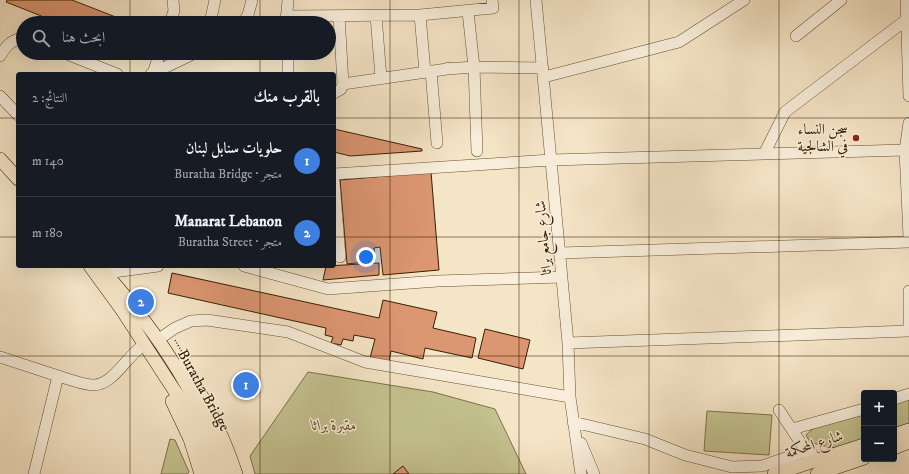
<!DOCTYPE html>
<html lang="ar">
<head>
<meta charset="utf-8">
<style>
  :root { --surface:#171b24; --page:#242831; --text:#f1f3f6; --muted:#9ea1a6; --line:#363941; --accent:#b45309 }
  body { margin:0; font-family:"IM FELL DW Pica",Amiri,serif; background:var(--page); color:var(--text); direction:rtl }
  .controls { position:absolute; right:12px; bottom:12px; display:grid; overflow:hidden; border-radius:4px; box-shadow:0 4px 16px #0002 }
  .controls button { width:36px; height:36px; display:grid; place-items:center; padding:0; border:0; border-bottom:1px solid var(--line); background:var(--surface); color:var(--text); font:20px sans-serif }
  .you { position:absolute; left:366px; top:257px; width:14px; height:14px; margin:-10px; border:3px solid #fff; border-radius:50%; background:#1a73e8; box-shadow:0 0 0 6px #1a73e833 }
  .badge { display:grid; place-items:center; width:26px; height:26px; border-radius:50%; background:var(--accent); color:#fff; font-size:13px; font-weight:700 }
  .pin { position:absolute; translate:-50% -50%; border:2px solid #fff; box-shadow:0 1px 4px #0006 }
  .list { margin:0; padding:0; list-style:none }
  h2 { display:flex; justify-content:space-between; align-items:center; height:52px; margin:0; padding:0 16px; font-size:17px }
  h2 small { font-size:13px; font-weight:400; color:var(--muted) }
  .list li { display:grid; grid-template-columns:26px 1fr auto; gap:12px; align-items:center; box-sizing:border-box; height:72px; padding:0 16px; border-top:1px solid var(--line) }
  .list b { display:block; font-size:15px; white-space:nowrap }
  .list p { margin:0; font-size:13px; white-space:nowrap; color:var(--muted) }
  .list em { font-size:13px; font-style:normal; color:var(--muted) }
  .icon { flex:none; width:22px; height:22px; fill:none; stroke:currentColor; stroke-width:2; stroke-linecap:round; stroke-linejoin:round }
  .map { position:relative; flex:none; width:909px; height:474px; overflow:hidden; direction:ltr }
  .search { position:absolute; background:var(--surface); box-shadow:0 4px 16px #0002; left:16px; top:16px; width:320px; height:44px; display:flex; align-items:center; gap:10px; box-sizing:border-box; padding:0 14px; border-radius:22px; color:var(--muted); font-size:15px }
  .panel { position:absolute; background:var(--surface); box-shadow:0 4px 16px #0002; left:16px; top:72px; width:320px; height:196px; border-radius:4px; direction:rtl }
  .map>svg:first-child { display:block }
  .green { fill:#c4c290; stroke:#7e7048 }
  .building { fill:#db9672; stroke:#371f00 }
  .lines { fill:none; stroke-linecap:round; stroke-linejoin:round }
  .minor-casing { stroke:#665032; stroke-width:12 }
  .major-casing { stroke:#371f00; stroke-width:14 }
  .path { stroke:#371f00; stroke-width:1.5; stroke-dasharray:1 2; stroke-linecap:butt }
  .minor { stroke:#f8eedb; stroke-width:11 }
  .major { stroke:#f5e5c7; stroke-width:13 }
  .grid { fill:none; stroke:#371f00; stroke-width:1; stroke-opacity:0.55 }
  .poi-dot { fill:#8f2418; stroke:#f8eedb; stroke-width:1.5 }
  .labels { text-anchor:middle; stroke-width:3; stroke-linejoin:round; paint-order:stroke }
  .poi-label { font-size:15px; fill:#371f00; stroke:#f8eedb; text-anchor:end }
  .street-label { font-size:15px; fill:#371f00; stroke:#f8eedb }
  .park-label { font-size:15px; font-style:italic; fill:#61502b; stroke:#f8eedb }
</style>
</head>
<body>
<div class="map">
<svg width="909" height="474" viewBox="0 0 909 474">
  <rect width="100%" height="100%" fill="#f5e5c7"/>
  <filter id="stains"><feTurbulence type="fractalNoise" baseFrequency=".005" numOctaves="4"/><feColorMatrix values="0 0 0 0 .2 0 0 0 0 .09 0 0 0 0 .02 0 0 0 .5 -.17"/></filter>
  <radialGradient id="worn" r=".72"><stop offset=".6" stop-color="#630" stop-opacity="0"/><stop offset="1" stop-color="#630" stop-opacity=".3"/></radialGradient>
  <!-- green -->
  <path class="green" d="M308,372L433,392L495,409L526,474H255L250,456Z
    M909,397V426L894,431V401Z
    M707,411L772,415L769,455L704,451Z
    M864,411V441C839,449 835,450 810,442L806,435C817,422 848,416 864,411Z
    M170,439L175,440L189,472L187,474H161Z"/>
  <!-- building -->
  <path class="building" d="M7,0H72L131,23H59L6,2Z
    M334,129L422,149V151L350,156L334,152Z
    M431,172L439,270L383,275L380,247L374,248L375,261L347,264L340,180Z
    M379,263V275L323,280L326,266Z
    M172,273L379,318L383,300L437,312L433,328L476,338L472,358L425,348L423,359L391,351L389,362L370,358L375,339L354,335L353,341L343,339L341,345L331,343L333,337L325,335L326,328L168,293Z
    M485,329L530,340L523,369L478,358Z
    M403,466L409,474H393Z"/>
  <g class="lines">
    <defs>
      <path id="minor" d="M536,0L568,343L570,397L581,474
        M906,0L909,96
        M468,12L474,67L477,151
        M420,15L425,72
        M286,16L420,15L493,8L492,0
        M376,16L381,78
        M170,23L174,11L173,0
        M210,23L215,0
        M243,23L248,15L252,0
        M286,23L288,0
        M796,36L841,0
        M64,53L117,74
        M288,53V74
        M0,56C6,46 11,40 23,38
        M448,68L447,69L474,67L543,68
        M431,71L437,143
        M153,73L160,53
        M151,74L195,53
        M544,77L679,42L744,0
        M343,84L447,69
        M334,93L341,89L343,84L339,16
        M0,96L18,115
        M909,123L905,150L909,237
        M764,154L785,112L906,20
        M334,174L551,160L905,150
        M334,182L340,257
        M560,253L909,242
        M244,266L328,289L438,281L561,277
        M106,273L158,266
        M909,331V291
        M162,337L175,328L191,321L207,320L227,323L288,332L365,362L570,397
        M568,343L909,331
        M0,357L58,376L34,474
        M58,376C69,379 83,385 94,385C112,385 126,358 141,347
        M894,399L909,394
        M779,410L806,451
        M573,422L645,439L685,455L732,467L762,466L806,451L812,454L815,461
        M792,429L864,409
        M581,443L594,474"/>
      <path id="major" d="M0,159L18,179
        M90,266L122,310L178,396L201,435L213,474
        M99,266C152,325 203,398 225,474
        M182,365C206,399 223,435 236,474
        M172,401L190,439L201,474
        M894,435L909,430
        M894,448L909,442
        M774,474L864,445
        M817,474L864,458"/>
    </defs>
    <!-- minor casing -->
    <use href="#minor" class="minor-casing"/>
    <!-- major casing -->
    <use href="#major" class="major-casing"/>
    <!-- path -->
    <path class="path" d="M175,340L183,354"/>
    <!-- minor -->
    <use href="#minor" class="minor"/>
    <!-- major -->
    <use href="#major" class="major"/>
  </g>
  <!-- grid -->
  <path class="grid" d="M130,0V23M260,0V23M390,0V474M519,0V474M649,0V474M779,0V474M130,53V74M260,53V74M0,118H18M334,118H909M0,237H18M334,237H909M130,266V474M260,266V474M0,356H909"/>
  <!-- markers -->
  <circle class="poi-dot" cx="856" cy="138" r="4"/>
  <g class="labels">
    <!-- poi labels -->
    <g class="poi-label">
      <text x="848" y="134">سجن النساء<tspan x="848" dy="17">في الشالجية</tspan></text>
    </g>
    <!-- street labels -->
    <g class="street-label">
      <text transform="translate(543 238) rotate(-95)" y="5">شارع جامع براثا</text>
      <text transform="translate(204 390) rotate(61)" y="5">Buratha Bridge</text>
      <text transform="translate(814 444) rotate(-18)" y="5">شارع المحكمة</text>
    </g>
    <!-- park labels -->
    <g class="park-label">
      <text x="334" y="430">مقبرة براثا</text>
    </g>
  </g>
  <rect width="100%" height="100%" filter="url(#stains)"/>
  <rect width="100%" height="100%" fill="url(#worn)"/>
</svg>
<div class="controls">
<button>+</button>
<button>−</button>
</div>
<div class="you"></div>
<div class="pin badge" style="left:246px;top:385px;background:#3f7fe0">1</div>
<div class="pin badge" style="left:141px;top:302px;background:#3f7fe0">2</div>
<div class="search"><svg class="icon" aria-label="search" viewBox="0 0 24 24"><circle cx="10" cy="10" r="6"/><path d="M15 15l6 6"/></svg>ابحث هنا</div>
<section class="panel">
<h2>بالقرب منك<small>النتائج: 2</small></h2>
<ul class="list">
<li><span class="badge" style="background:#3f7fe0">1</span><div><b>حلويات سنابل لبنان</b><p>متجر · Buratha Bridge</p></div><em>140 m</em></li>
<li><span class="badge" style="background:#3f7fe0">2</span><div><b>Manarat Lebanon</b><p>متجر · Buratha Street</p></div><em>180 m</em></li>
</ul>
</section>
</div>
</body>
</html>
